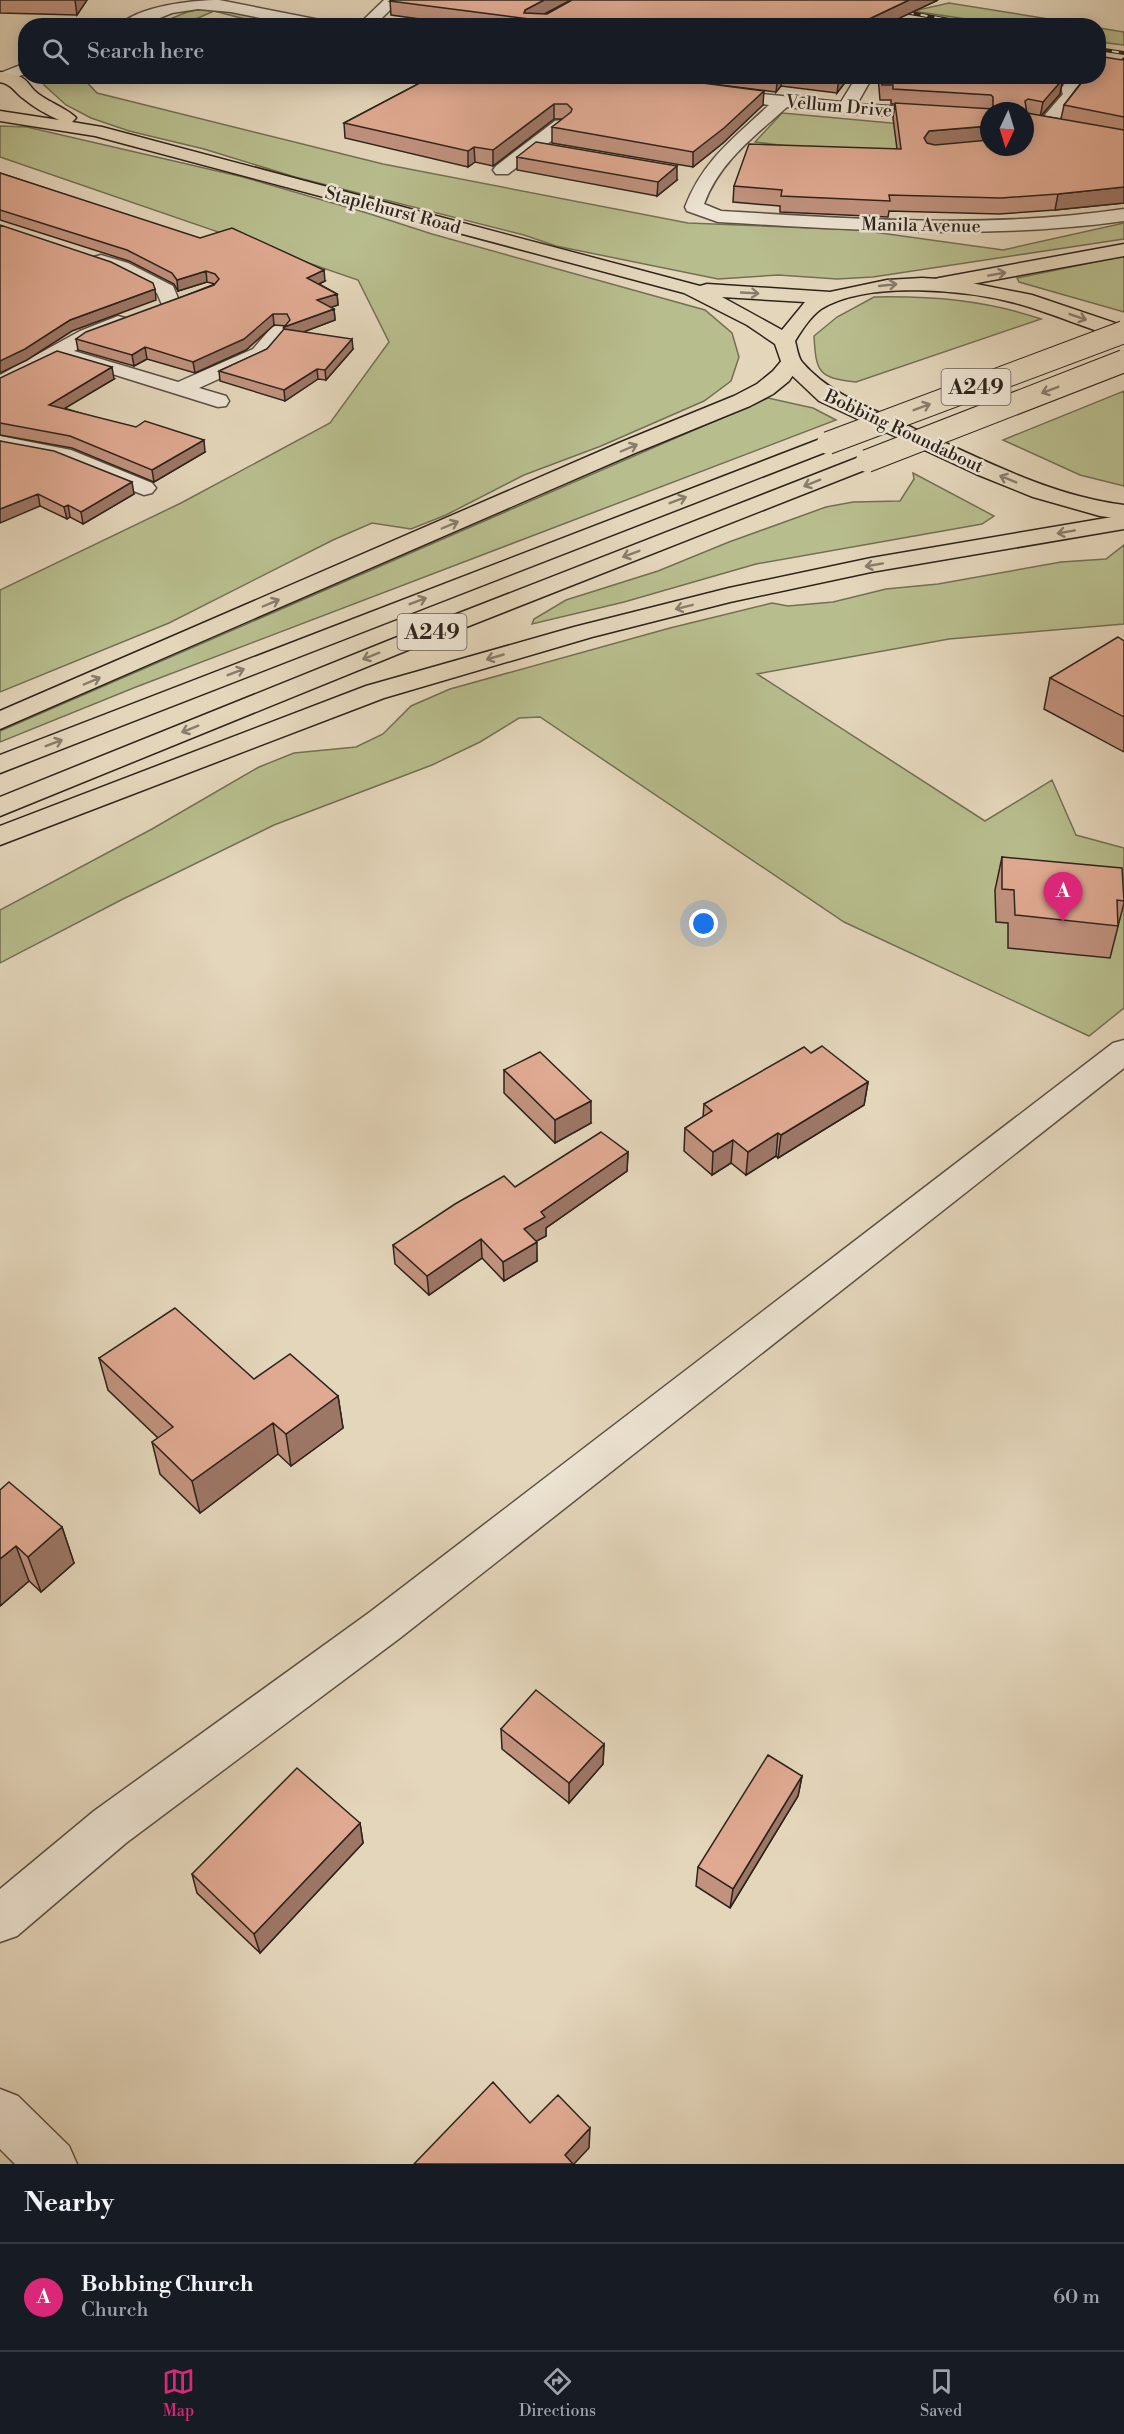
<!DOCTYPE html>
<html lang="en">
<head>
<meta charset="utf-8">
<style>
  :root { --surface:#171b24; --page:#242831; --text:#f1f3f6; --muted:#9ea1a6; --line:#363941; --accent:#db2777 }
  body { margin:0; font-family:"Libre Bodoni",serif; background:var(--page); color:var(--text) }
  .compass { position:absolute; left:980px; top:102px; width:54px; height:54px; border-radius:50%; background:var(--surface); box-shadow:0 3px 15px #0003; rotate:184deg }
  .you { position:absolute; left:704px; top:924px; width:21px; height:21px; margin:-15px; border:4px solid #fff; border-radius:50%; background:#1a73e8; box-shadow:0 0 0 9px #1a73e833 }
  .badge { display:grid; place-items:center; width:39px; height:39px; border-radius:50%; background:var(--accent); color:#fff; font-size:20px; font-weight:700 }
  .pin { position:absolute; translate:-50% -50px; filter:drop-shadow(0 2px 3px #0008) }
  .pin::after { content:''; position:absolute; top:32px; width:21px; height:18px; background:inherit; clip-path:polygon(0 0,100% 0,50% 100%) }
  .list { margin:0; padding:0; list-style:none }
  h2 { display:flex; justify-content:space-between; align-items:center; height:78px; margin:0; padding:0 24px; font-size:26px }
  h2 small { font-size:20px; font-weight:400; color:var(--muted) }
  .list li { display:grid; grid-template-columns:39px 1fr auto; gap:18px; align-items:center; box-sizing:border-box; height:108px; padding:0 24px; border-top:2px solid var(--line) }
  .list b { display:block; font-size:22px; white-space:nowrap }
  .list p { margin:0; font-size:20px; white-space:nowrap; color:var(--muted) }
  .list em { font-size:20px; font-style:normal; color:var(--muted) }
  .icon { flex:none; width:33px; height:33px; fill:none; stroke:currentColor; stroke-width:2; stroke-linecap:round; stroke-linejoin:round }
  .map { position:relative; flex:none; width:1124px; height:2164px; overflow:hidden }
  .search { position:absolute; background:var(--surface); box-shadow:0 3px 15px #0003; left:18px; right:18px; top:18px; height:66px; display:flex; align-items:center; gap:15px; box-sizing:border-box; padding:0 21px; border-radius:24px; color:var(--muted); font-size:22px }
  .sheet { height:186px; background:var(--surface) }
  nav { display:flex; justify-content:space-around; align-items:center; box-sizing:border-box; height:84px; border-top:2px solid var(--line); background:var(--surface); font-size:16px; color:var(--muted) }
  nav a { display:grid; justify-items:center; gap:3px }
  nav .on { color:var(--accent) }
  .map>svg:first-child { display:block }
  .green { fill:#b8bd8d; stroke:#727054; stroke-width:1.5 }
  .lines { fill:none; stroke-linecap:round; stroke-linejoin:round }
  .minor-casing { stroke:#5b5044; stroke-width:3 }
  .major-casing { stroke:#2d231c; stroke-width:3 }
  .highway-casing { stroke:#2d231c; stroke-width:3 }
  .minor { fill:#ede4d3; fill-rule:evenodd }
  .major { fill:#e4d6bb; fill-rule:evenodd }
  .highway { fill:#e4d6bb; fill-rule:evenodd }
  .rail-casing { stroke:#2d231c; stroke-width:4 }
  .rail { stroke:#ede4d3; stroke-width:2; stroke-dasharray:7; stroke-linecap:butt }
  .highway-bridge-casing { stroke:#2d231c; stroke-width:24; stroke-linecap:butt }
  .highway-bridge { stroke:#e4d6bb; stroke-width:22 }
  .wall { fill:#c1927e; stroke:#2d231c; stroke-width:1.5; fill-rule:evenodd }
  .shaded-wall { fill:#9d7766; stroke:#2d231c; stroke-width:1.5 }
  .building { fill:#e0aa92; stroke:#2d231c; stroke-width:1.5; fill-rule:evenodd }
  .oneway { stroke:#887c6c }
  .labels { text-anchor:middle; stroke-width:5; stroke-linejoin:round; paint-order:stroke }
  .far-street-label { font-size:18px; fill:#2d231c; stroke:#ede4d3 }
  .shield { fill:#ede4d3; stroke:#675d53; stroke-width:1.5 }
  .shield-label { font-size:21px; font-weight:bold; fill:#2d231c }
</style>
</head>
<body>
<div class="map">
<svg width="1124" height="2164" viewBox="0 0 1124 2164">
  <rect width="100%" height="100%" fill="#e4d6bb"/>
  <filter id="stains"><feTurbulence type="fractalNoise" baseFrequency=".00333" numOctaves="4"/><feColorMatrix values="0 0 0 0 .2 0 0 0 0 .09 0 0 0 0 .02 0 0 0 .5 -.17"/></filter>
  <radialGradient id="worn" r=".72"><stop offset=".6" stop-color="#630" stop-opacity="0"/><stop offset="1" stop-color="#630" stop-opacity=".3"/></radialGradient>
  <!-- green -->
  <path class="green" d="M866,0L918,10L949,3L1086,25H1007L912,11Z
    M207,8L309,25H268L214,11L182,25L153,26L187,12Z
    M1099,28L1124,32V45L1099,42Z
    M44,76L82,77L97,93L383,164L688,223L859,230L1003,250L1124,223V239L873,277L837,279L778,275L718,279L556,246L524,235L295,177L204,149L129,131L91,118L66,105L44,85Z
    M782,113L891,123L954,124L947,150L811,149L755,142Z
    M0,126L27,127L243,177L367,213L432,234L705,310L732,333L739,357L731,381L704,401L601,446L524,475L446,515L411,529L372,523L333,540L169,623L0,692V590L181,503L330,423L389,342L358,280L0,157Z
    M1124,256V312L1019,282L1017,278Z
    M874,297C933,296 985,300 1041,319L856,382C818,378 816,372 814,336L837,317Z
    M1124,391V486L1080,475L1003,440Z
    M768,398L813,408L836,420L136,687L0,742V731Z
    M913,473L994,516L982,524L756,564L624,602L532,624L534,619L566,600L658,571L729,542L826,507L853,502L900,501L914,479Z
    M1124,545V624L949,639L757,674L985,821L1052,780L1076,835L1124,848V1008L1089,1036L844,922L540,717L519,718L480,742L432,765L274,825L121,900L0,963V910L152,829L259,767L294,753L356,747L383,734L411,706L450,689L670,628L772,603L788,606L833,602L886,589L938,584L1061,562L1106,559Z"/>
  <g class="lines">
    <defs>
      <path id="minor" d="M219,0L325,21L332,26H300L231,12L198,9L172,13L140,26H119C137,6 194,0 219,0Z
        M384,0H400L374,26H357Z
        M26,63V74L0,82V73Z
        M857,76H873L857,104L989,112V122L846,113L787,107C754,137 720,161 704,204L721,211C856,219 989,229 1124,209V221C989,240 854,230 718,222L687,211L685,207C703,160 734,138 769,105L755,103L753,99L755,95L761,94L841,102Z
        M1070,76L1085,78L1077,89L1079,94L1053,127H1041L1038,123L1063,94L1061,89Z
        M561,120L567,121L570,125L567,129L508,174H496L493,170L496,166L555,121Z
        M101,255L128,263L173,286L180,303L177,307H163L157,293L114,271L94,265L91,261L94,257Z
        M118,316L125,318L128,322L125,326L74,351L178,382L253,349L272,327L279,325L286,327L289,331L267,357L199,388L226,396L229,401L226,406L218,407L61,358L8,389L0,390V375L80,331Z
        M0,436L71,450L152,483L156,488L152,493L144,495L57,461L0,450Z
        M1124,1040V1068L400,1638L126,1843L17,1936L0,1942V1889L94,1811L370,1612L1113,1043Z
        M0,2089L18,2096L69,2146L77,2164H15L0,2149Z"/>
      <path id="major" d="M0,72C6,73 13,74 19,76C28,80 30,87 36,92C46,101 70,110 76,118L72,122L102,127L700,286L707,284L830,292L887,280L922,278L956,280L1032,295L1124,326V339C1089,330 1055,314 1019,304C968,290 868,280 821,309C810,317 802,330 795,341C797,348 798,357 802,362C831,396 876,410 915,429C982,459 1050,496 1124,505V519L1100,516L1033,497L976,474L819,401L783,367L775,344L747,325L684,293L95,136L0,121V111L59,120C46,114 35,108 24,99C14,92 13,85 0,82ZM722,297L805,302L782,330Z"/>
      <path id="highway" d="M1124,244V256L939,290L932,288L929,284L932,280L939,278Z
        M790,357L797,359L801,363L789,381L773,394L750,406L635,453L0,729V711L619,443L734,396L757,384L773,371L783,359Z
        M828,436L836,438L839,443L836,448L0,773V755Z
        M867,454L875,456L878,461L875,466L408,650L0,816V797L390,640Z
        M1124,515V529L871,572L730,602L592,637L384,698L0,845V826L366,686L574,627L729,588L871,558Z"/>
    </defs>
    <!-- minor casing -->
    <use href="#minor" class="minor-casing"/>
    <!-- major casing -->
    <use href="#major" class="major-casing"/>
    <!-- highway casing -->
    <use href="#highway" class="highway-casing"/>
    <!-- minor -->
    <use href="#minor" class="minor"/>
    <!-- major -->
    <use href="#major" class="major"/>
    <!-- highway -->
    <use href="#highway" class="highway"/>
    <defs>
      <path id="rail" d="M893,10L984,26
        M1098,49L1124,53"/>
    </defs>
    <!-- rail casing -->
    <use href="#rail" class="rail-casing"/>
    <!-- rail -->
    <use href="#rail" class="rail"/>
    <defs>
      <path id="highway-bridge" d="M828,443L1124,332
        M867,461L1124,361"/>
    </defs>
    <!-- highway-bridge casing -->
    <use href="#highway-bridge" class="highway-bridge-casing"/>
    <!-- highway-bridge -->
    <use href="#highway-bridge" class="highway-bridge"/>
  </g>
  <!-- wall -->
  <path class="wall" d="M0,0H87L77,15L0,13Z
    M392,0H938L888,23L904,26H471L391,15L390,1ZM569,1H570L547,14H544Z
    M1124,58V203L1055,210L999,214L889,211L888,217L780,212V206L733,202L734,186L897,149L893,118L895,104H891V100H880L878,76H1067L1062,83L1060,94L1041,116L1061,119L1064,105L1080,84L1082,76H1098ZM989,111H1025V147H989Z
    M433,76L763,105L723,143L693,167L552,143V127L563,119H554L493,166L475,162L468,167L345,138L344,123Z
    M650,76H850L837,93L781,86L776,92Z
    M517,157L677,180L657,196L517,170Z
    M0,173L325,281L319,284L337,294L338,305L331,307L334,309L335,320L303,332L353,349L326,380L318,379L285,401L220,381L219,371L267,349L284,330L286,326L274,325L246,350L195,373L147,359L134,366L78,350L76,339L215,284L207,282L178,291L174,284L129,261L0,220Z
    M0,378L114,379L64,408L205,452L154,482L72,448L0,435Z
    M0,441L134,494L83,524L70,517L67,519L40,506Z
    M1124,641V752L1044,709L1050,678Z
    M1002,857L1124,893V903L1110,958L1008,948V923L996,922L995,890Z
    M811,1053L868,1082L864,1105L778,1158L776,1156L746,1175L731,1163L712,1175L684,1151L685,1128L703,1117L704,1104Z
    M504,1070L591,1123L555,1143L504,1093Z
    M628,1152L627,1171L546,1228V1236L536,1241L537,1261L504,1281L482,1258L429,1295L395,1264L393,1245L515,1187Z
    M99,1358L254,1379L338,1396L343,1428L291,1466L278,1454L200,1513L160,1474L152,1442L158,1438L108,1390Z
    M0,1490L62,1527L74,1563L41,1592L29,1581L0,1606Z
    M501,1729L604,1744L603,1764L569,1803L502,1749Z
    M802,1776L798,1796L730,1908L696,1886L698,1867Z
    M360,1823L363,1843L260,1953L197,1893L192,1874Z"/>
  <!-- shaded-wall -->
  <path class="shaded-wall" d="M75,0H87L77,15Z
    M544,0H569V1L533,20L524,18L525,10Z
    M909,0H938L883,26L867,20Z
    M778,76H782L781,86L776,92Z
    M840,76H850L837,93L839,78Z
    M1061,76H1067L1062,83L1060,94L1040,117L1043,102Z
    M764,91L763,105L723,143L693,167V152Z
    M554,104V119L493,166V150Z
    M989,126V141L922,153L924,138L929,131Z
    M474,147L475,162L468,167V151Z
    M677,166V180L657,196L658,182Z
    M1124,187V203L1055,210L1058,194Z
    M324,270L325,281L308,289L307,278Z
    M206,271L207,282L178,291L177,280Z
    M155,289L156,300L72,331L27,360L0,373V361L70,320Z
    M337,294L338,305L318,312L317,300Z
    M334,309L335,320L285,339L284,327Z
    M273,314L274,325L246,350L195,373L193,362Z
    M352,339L353,349L326,380L325,370Z
    M145,347L147,359L134,366L132,355Z
    M112,367L114,379L52,416L49,405Z
    M317,369L318,379L285,401L284,390Z
    M204,440L205,452L154,482L152,470Z
    M132,482L134,494L83,524L81,512Z
    M38,494L40,506L0,523V509Z
    M68,505L70,517L67,519L64,507Z
    M868,1082L864,1105L778,1158L781,1135Z
    M591,1101V1123L555,1143V1120Z
    M778,1133L776,1156L746,1175L748,1152Z
    M733,1140L731,1163L712,1175L713,1152Z
    M628,1152L627,1171L546,1228V1236L524,1248V1229L541,1212Z
    M481,1239L482,1258L429,1295L427,1276Z
    M537,1242V1261L504,1281L503,1262Z
    M338,1396L343,1428L291,1466L286,1434Z
    M273,1423L278,1454L200,1513L192,1481Z
    M62,1527L74,1563L41,1592L28,1557Z
    M16,1546L29,1581L0,1606V1559Z
    M604,1744L603,1764L569,1803V1783Z
    M802,1776L798,1796L730,1908L733,1889Z
    M360,1823L363,1843L260,1953L254,1934Z
    M590,2128L589,2148L574,2164H565V2155Z"/>
  <!-- building -->
  <path class="building" d="M392,0H544L525,10L524,13L547,14L572,0H909L867,20L904,26H523L536,20L390,1Z
    M1098,56L1122,60L1124,58V117L1064,105L1083,81V76H1098Z
    M433,76H648L764,91L724,128L693,152L552,127L571,112L572,109L567,104H554L493,150L474,147L468,151L344,123Z
    M823,76H840L839,78Z
    M881,76H1062L1063,79L1043,102L1028,99L1025,101L1027,113L1124,130V187L1058,194L1001,198L889,195L890,201L781,196L782,190L734,186L749,144L901,149L895,103L993,109V97L991,95L893,89V85H882ZM989,111H1025V147H989V140L935,145L927,143L924,138L929,131L989,126Z
    M536,142L677,166L658,182L517,157Z
    M0,173L200,238L232,228L324,270L307,278L337,294L317,300L334,309L284,327L290,320L287,314H273L244,339L193,362L145,347L132,355L76,339L86,332L214,285L219,279L215,274L206,271L177,280L172,273L127,250L0,210Z
    M0,225L111,262L153,283L155,289L70,320L25,349L0,361Z
    M284,329L352,339L325,370L317,369L284,390L219,371L267,349Z
    M57,351L112,367L49,405L136,427L145,421L204,440L152,470L70,436L0,423V378Z
    M0,441L54,451L132,482L81,512L68,505L64,507L38,494L0,509Z
    M1118,637L1124,641V717L1050,678Z
    M1002,857L1122,868L1124,901L1117,900L1118,926L1015,915L1014,890L1002,889Z
    M822,1046L868,1082L781,1135L778,1133L748,1152L733,1140L713,1152L685,1128L712,1111L704,1104L804,1047L811,1053Z
    M540,1052L591,1101L555,1120L504,1070Z
    M601,1132L628,1152L541,1212L545,1217L524,1229L537,1242L503,1262L481,1239L427,1276L393,1245L455,1204L504,1176L515,1187Z
    M175,1308L254,1379L290,1354L338,1396L286,1434L273,1423L192,1481L152,1442L173,1427L99,1358Z
    M9,1482L62,1527L28,1557L16,1546L0,1559V1490Z
    M536,1690L604,1744L569,1783L501,1729Z
    M768,1755L802,1776L733,1889L698,1867Z
    M297,1768L360,1823L254,1934L192,1874Z
    M493,2082L530,2123L558,2095L590,2128L565,2155L573,2164H414Z"/>
  <!-- one-way arrows -->
  <defs><path id="oneway-shaft" d="M-6 0H5M1.5-3L5.5 0L1.5 3" fill="none" stroke-width="1.6" stroke-linecap="round" stroke-linejoin="round" transform="scale(1.5)"/></defs>
  <g class="oneway">
    <use href="#oneway-shaft" transform="translate(997 274) rotate(-10)"/>
    <use href="#oneway-shaft" transform="translate(888 285) rotate(-6)"/>
    <use href="#oneway-shaft" transform="translate(750 293) rotate(3)"/>
    <use href="#oneway-shaft" transform="translate(1078 317) rotate(19)"/>
    <use href="#oneway-shaft" transform="translate(1050 390) rotate(159)"/>
    <use href="#oneway-shaft" transform="translate(922 407) rotate(-21)"/>
    <use href="#oneway-shaft" transform="translate(629 448) rotate(-23)"/>
    <use href="#oneway-shaft" transform="translate(1008 479) rotate(-158)"/>
    <use href="#oneway-shaft" transform="translate(812 483) rotate(158)"/>
    <use href="#oneway-shaft" transform="translate(678 500) rotate(-21)"/>
    <use href="#oneway-shaft" transform="translate(450 525) rotate(-23)"/>
    <use href="#oneway-shaft" transform="translate(1066 532) rotate(170)"/>
    <use href="#oneway-shaft" transform="translate(631 554) rotate(159)"/>
    <use href="#oneway-shaft" transform="translate(874 565) rotate(170)"/>
    <use href="#oneway-shaft" transform="translate(418 601) rotate(-21)"/>
    <use href="#oneway-shaft" transform="translate(271 603) rotate(-23)"/>
    <use href="#oneway-shaft" transform="translate(684 607) rotate(166)"/>
    <use href="#oneway-shaft" transform="translate(371 656) rotate(158)"/>
    <use href="#oneway-shaft" transform="translate(495 657) rotate(164)"/>
    <use href="#oneway-shaft" transform="translate(236 672) rotate(-21)"/>
    <use href="#oneway-shaft" transform="translate(92 681) rotate(-23)"/>
    <use href="#oneway-shaft" transform="translate(190 729) rotate(158)"/>
    <use href="#oneway-shaft" transform="translate(54 743) rotate(-21)"/>
  </g>
  <g class="labels">
    <!-- far-street labels -->
    <g class="far-street-label">
      <text transform="translate(839 106) rotate(5)" y="6">Vellum Drive</text>
      <text transform="translate(393 210) rotate(15)" y="6">Staplehurst Road</text>
      <text transform="translate(921 225) rotate(1)" y="6">Manila Avenue</text>
      <text transform="translate(904 431) rotate(25)" y="6">Bobbing Roundabout</text>
    </g>
    <!-- shield labels -->
    <g class="shield">
      <rect x="941.5" y="369" width="69" height="36" rx="4.5"/>
      <rect x="397.5" y="614" width="69" height="36" rx="4.5"/>
    </g>
    <g class="shield-label">
      <text x="976" y="394">A249</text>
      <text x="432" y="639">A249</text>
    </g>
  </g>
  <rect width="100%" height="100%" filter="url(#stains)"/>
  <rect width="100%" height="100%" fill="url(#worn)"/>
</svg>
<svg class="compass" viewBox="-18 -18 36 36"><path d="M0-13l5 13h-10z" fill="#e53935"/><path d="M0 13l5-13h-10z" fill="#9ea1a6"/></svg>
<div class="you"></div>
<div class="pin badge" style="left:1063px;top:922px">A</div>
<div class="search"><svg class="icon" aria-label="search" viewBox="0 0 24 24"><circle cx="10" cy="10" r="6"/><path d="M15 15l6 6"/></svg>Search here</div>
</div>
<section class="sheet">
<h2>Nearby<small></small></h2>
<ul class="list">
<li><span class="badge">A</span><div><b>Bobbing Church</b><p>Church</p></div><em>60 m</em></li>
</ul>
</section>
<nav>
<a class="on"><svg class="icon" aria-label="map" viewBox="0 0 24 24"><path d="M3 6l6-2 6 2 6-2v14l-6 2-6-2-6 2zM9 4v14M15 6v14"/></svg>Map</a>
<a><svg class="icon" aria-label="directions" viewBox="0 0 24 24"><path d="M12 3l9 9-9 9-9-9zM9 14v-3h6M13 9l2 2-2 2"/></svg>Directions</a>
<a><svg class="icon" aria-label="saved" viewBox="0 0 24 24"><path d="M7 4h10v16l-5-4-5 4z"/></svg>Saved</a>
</nav>
</body>
</html>
